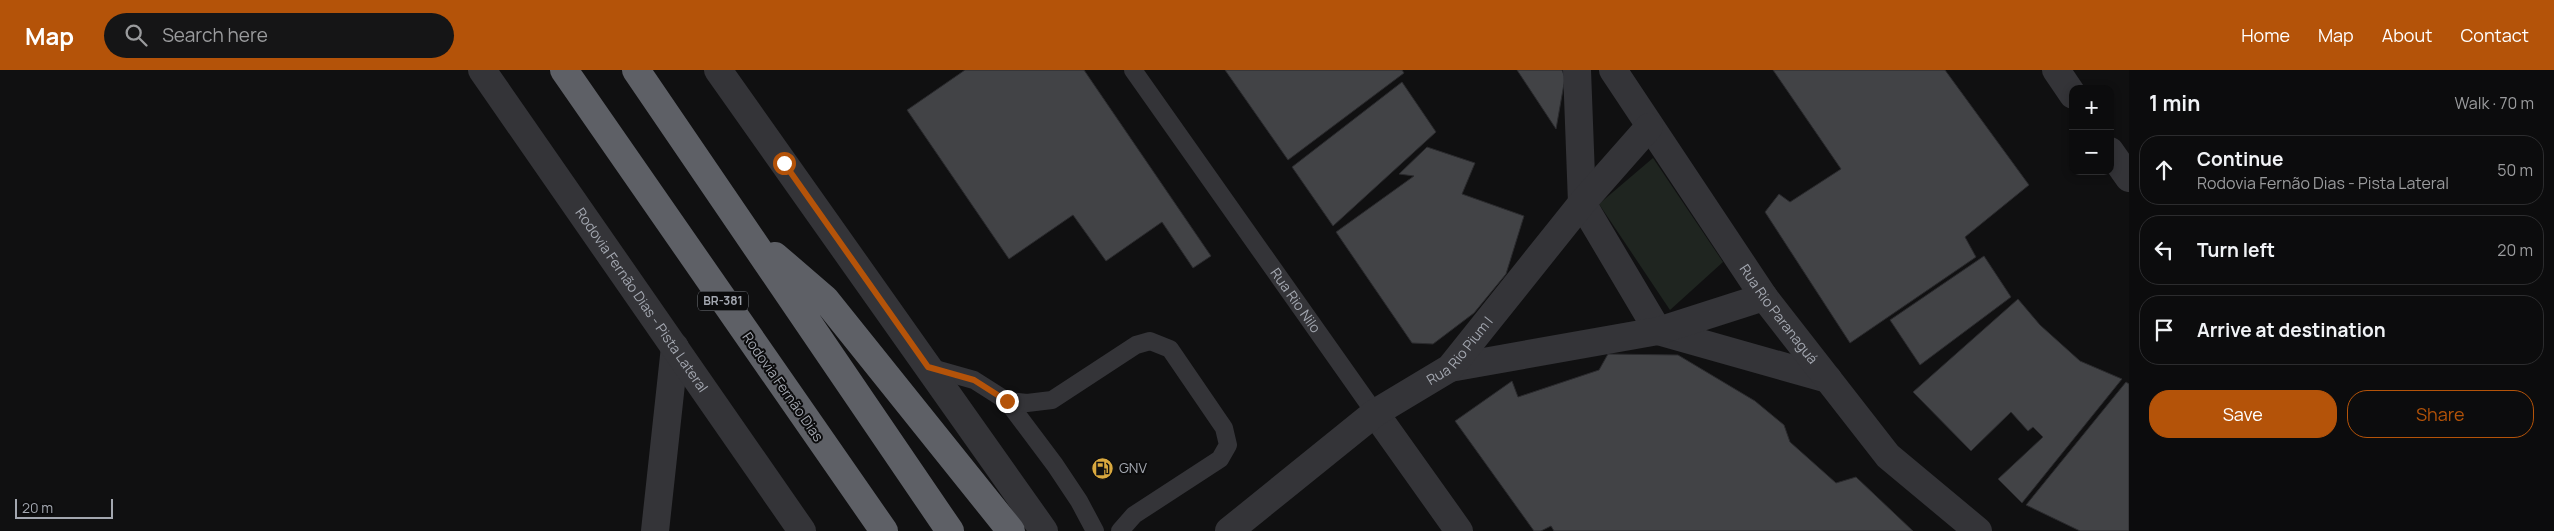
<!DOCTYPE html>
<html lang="en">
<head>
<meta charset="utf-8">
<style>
  :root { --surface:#0c0c0d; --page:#151516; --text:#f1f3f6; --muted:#9a9b9d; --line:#2c2c2e; --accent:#b45309 }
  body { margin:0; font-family:Manrope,sans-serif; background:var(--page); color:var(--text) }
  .controls { position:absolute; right:15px; top:15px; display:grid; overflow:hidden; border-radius:10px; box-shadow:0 2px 8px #0003 }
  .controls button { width:45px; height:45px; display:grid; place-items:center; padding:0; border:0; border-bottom:1px solid var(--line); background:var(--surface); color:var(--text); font:25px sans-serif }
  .scale { position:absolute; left:15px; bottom:12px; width:98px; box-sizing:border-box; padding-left:5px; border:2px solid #a3a7b0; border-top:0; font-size:14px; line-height:18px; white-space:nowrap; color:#a3a7b0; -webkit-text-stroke:4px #0b0b0c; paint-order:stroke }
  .stop { position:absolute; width:15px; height:15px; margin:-11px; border:4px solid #b45309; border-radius:50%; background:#fff }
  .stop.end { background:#b45309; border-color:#fff; box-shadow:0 1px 5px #0008 }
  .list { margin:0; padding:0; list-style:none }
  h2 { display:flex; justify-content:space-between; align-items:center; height:65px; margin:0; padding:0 20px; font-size:21px }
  h2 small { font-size:16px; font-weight:400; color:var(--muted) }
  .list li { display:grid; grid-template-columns:32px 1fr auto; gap:15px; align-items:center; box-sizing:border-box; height:70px; margin:0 10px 10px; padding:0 10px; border:1px solid var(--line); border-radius:20px }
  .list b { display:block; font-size:19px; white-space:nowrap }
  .list p { margin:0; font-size:16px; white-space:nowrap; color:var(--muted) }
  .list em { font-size:16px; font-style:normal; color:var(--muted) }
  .actions { display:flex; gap:10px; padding:15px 20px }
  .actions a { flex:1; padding:11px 0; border:1px solid var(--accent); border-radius:20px; text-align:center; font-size:18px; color:var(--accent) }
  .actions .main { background:var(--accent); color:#fff }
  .icon { flex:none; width:28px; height:28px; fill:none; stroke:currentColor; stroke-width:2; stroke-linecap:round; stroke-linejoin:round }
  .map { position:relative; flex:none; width:2129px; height:461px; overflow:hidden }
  header { display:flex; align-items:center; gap:30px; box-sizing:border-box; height:70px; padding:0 25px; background:var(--accent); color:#fff }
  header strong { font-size:24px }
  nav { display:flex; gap:28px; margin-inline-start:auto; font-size:18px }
  .search { width:350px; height:45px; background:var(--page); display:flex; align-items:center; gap:12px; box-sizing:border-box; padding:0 18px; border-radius:28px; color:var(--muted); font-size:19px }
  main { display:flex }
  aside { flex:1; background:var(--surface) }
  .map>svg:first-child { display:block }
  .green { fill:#1f2520 }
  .building { fill:#424346; stroke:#2a2a2d }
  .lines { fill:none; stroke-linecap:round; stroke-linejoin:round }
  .service { stroke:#343438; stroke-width:18 }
  .minor { stroke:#343438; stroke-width:28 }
  .tertiary { stroke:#343438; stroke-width:28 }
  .motorway { stroke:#5e6066; stroke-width:28 }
  .route { stroke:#b45309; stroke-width:6 }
  .labels { text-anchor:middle; stroke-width:4; stroke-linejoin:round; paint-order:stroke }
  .shield { fill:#0b0b0c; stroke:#75787f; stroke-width:1 }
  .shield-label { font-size:12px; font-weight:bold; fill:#a3a7b0 }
  .street-label { font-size:14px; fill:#a3a7b0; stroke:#0b0b0c }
  .poi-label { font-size:14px; fill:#a3a7b0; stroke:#0b0b0c; text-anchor:start }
</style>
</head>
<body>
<header>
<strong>Map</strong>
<div class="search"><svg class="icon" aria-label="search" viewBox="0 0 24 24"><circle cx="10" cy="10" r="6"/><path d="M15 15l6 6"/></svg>Search here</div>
<nav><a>Home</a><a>Map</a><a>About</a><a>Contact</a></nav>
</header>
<main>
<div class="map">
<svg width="2129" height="461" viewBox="0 0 2129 461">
  <rect width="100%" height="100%" fill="#101011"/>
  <!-- green -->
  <path class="green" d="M1653,88L1723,192L1670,240L1599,134Z"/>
  <!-- building -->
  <path class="building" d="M965,0H1084L1211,186L1193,198L1162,152L1106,191L1073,145L1009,189L907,40Z
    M1225,0H1402L1404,3L1288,90Z
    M1517,0H1562L1565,8L1556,59Z
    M1773,0H1945L2029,115L1965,167L1976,187L1850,273L1765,142L1779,124L1790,132L1841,99Z
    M1402,12L1436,62L1333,156L1292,97Z
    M1427,77L1475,93L1462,124L1524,146L1506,204L1474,243L1433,274L1412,273L1336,162L1414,106L1399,104Z
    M1984,186L2011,227L1920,295L1890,250Z
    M2018,229L2040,255L2080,291L2122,309L2022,433L1998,409L2043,367L2033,357L2028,361L2011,342L1971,381L1913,322Z
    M1608,284L1678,285L1755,331L1784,355L1790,372L1836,413L1856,407L1913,461H1554L1551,456L1541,461H1534L1455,351L1512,311L1518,327L1599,300Z
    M2126,312L2129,314V461H2080L2026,435Z"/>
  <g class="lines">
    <!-- service -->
    <g class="service">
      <path id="s1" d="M1133,0L1375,343"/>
      <path d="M928,297L974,310L1007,331L1055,395L1079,431L1095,461"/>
      <path d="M1007,331L1027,333L1052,330L1136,275L1150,271L1170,279L1224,358L1228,375L1220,389L1134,445L1120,461"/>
    </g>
    <!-- minor -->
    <g class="minor">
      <path d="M1577,0L1582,133L1658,261L1828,309"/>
      <path id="s2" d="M1613,0L1764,227L1888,386L1978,461"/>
      <path d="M2056,0L2073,25"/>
      <path d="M2110,81L2129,108"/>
      <path d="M1450,298L1658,261L1764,227"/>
      <path d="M1375,343L1459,461"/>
      <path d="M655,461L675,277"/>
      <path id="s3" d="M1229,461L1375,343L1450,298L1582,133L1649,57"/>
    </g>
    <!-- tertiary -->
    <g class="tertiary">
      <path id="s4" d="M482,0L802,461"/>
      <path d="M718,0L1044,461"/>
    </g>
    <!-- motorway -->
    <path class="motorway" d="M564,0L884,461
      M636,0L950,461
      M775,186L825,229L1011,461"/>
  </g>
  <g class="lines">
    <!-- route -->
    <path class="route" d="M784,93L928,297L974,310L1007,331"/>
  </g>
  <!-- icons -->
  <defs>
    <symbol id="fuel-disc" viewBox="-11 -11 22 22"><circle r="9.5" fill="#daa93f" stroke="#0b0b0c"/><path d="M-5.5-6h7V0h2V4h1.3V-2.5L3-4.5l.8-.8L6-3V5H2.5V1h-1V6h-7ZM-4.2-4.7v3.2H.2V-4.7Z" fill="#111"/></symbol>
  </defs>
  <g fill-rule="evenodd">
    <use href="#fuel-disc" x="1090" y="386" width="25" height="25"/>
  </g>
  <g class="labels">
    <!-- shield labels -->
    <rect class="shield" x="698" y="221.5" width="50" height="19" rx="4"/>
    <g class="shield-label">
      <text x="723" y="235">BR-381</text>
    </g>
    <!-- street labels -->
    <g class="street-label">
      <text dy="5" stroke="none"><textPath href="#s4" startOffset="280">Rodovia Fernão Dias - Pista Lateral</textPath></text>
      <text dy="5" stroke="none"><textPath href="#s1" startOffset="282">Rua Rio Nilo</textPath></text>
      <text dy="5" stroke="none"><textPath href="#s2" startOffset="295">Rua Rio Paranaguá</textPath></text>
      <text dy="5" stroke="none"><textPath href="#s3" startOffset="294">Rua Rio Pium I</textPath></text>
      <text transform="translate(783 317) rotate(55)" y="5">Rodovia Fernão Dias</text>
    </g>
    <!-- poi labels -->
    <g class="poi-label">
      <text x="1119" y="403">GNV</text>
    </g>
  </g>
</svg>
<div class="controls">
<button>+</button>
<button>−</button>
</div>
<div class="scale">20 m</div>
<div class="stop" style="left:784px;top:93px"></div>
<div class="stop end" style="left:1007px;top:331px"></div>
</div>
<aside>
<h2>1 min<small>Walk · 70 m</small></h2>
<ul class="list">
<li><svg class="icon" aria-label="ahead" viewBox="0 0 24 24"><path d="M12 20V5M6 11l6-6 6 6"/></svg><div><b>Continue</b><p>Rodovia Fernão Dias - Pista Lateral</p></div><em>50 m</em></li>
<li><svg class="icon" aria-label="left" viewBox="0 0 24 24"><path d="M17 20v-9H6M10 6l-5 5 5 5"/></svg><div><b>Turn left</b></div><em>20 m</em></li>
<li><svg class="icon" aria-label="arrive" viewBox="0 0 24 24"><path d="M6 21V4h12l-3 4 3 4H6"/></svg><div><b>Arrive at destination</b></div></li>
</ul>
<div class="actions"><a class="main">Save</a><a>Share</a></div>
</aside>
</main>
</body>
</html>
